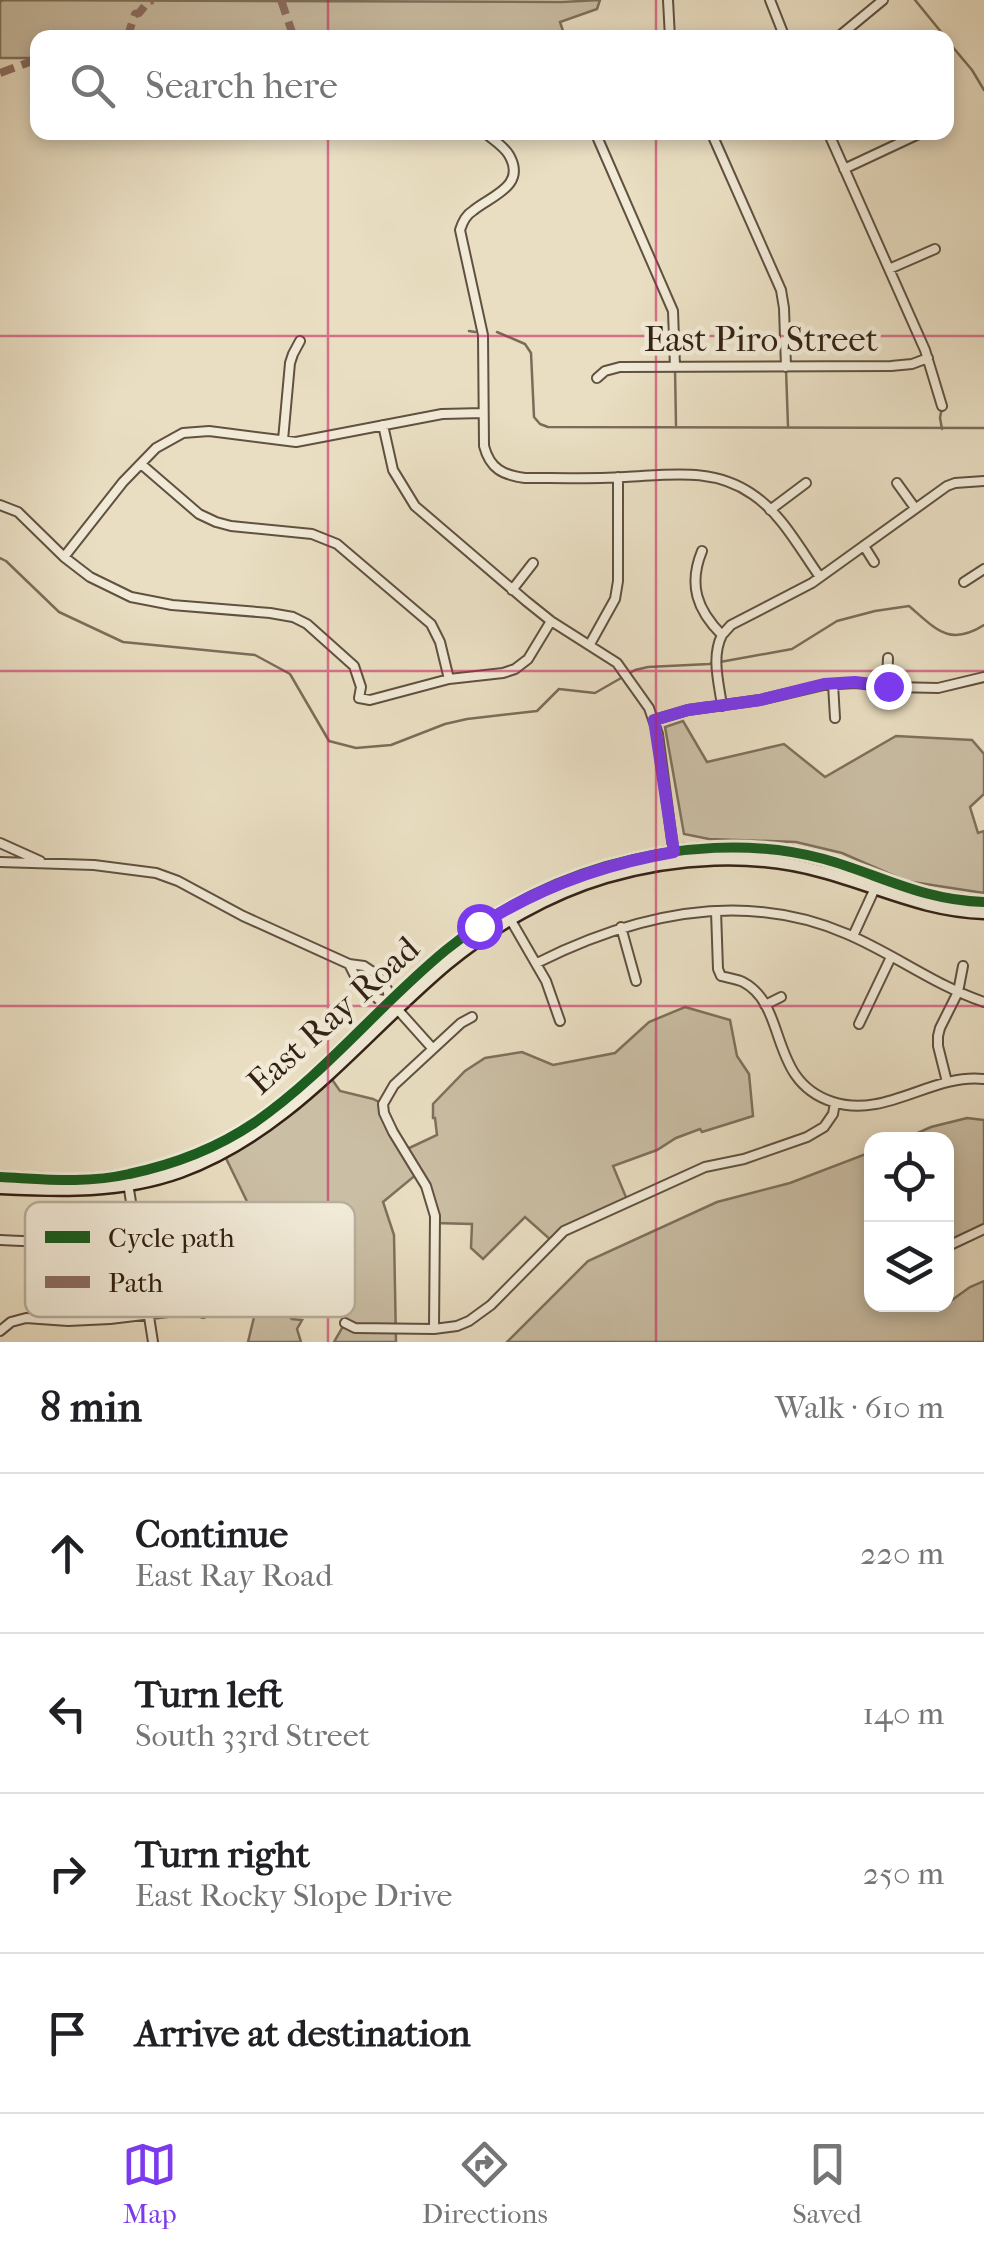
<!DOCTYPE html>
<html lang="en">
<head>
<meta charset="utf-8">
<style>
  :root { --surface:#fff; --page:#f6f6f6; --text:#202124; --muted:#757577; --line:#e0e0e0; --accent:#7c3aed }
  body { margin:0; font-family:"IM FELL French Canon",serif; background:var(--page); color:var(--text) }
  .controls { position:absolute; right:30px; bottom:30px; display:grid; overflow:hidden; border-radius:20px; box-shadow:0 5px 15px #0003 }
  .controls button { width:90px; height:90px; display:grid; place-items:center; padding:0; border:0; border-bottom:2px solid var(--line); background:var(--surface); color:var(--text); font:50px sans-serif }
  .stop { position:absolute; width:30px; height:30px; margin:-22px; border:8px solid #7c3aed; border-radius:50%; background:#fff }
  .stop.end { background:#7c3aed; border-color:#fff; box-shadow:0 2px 10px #0008 }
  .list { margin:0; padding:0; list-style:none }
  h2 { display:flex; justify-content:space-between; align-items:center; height:130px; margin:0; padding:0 40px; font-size:42px }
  h2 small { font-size:32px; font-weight:400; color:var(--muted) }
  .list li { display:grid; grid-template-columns:65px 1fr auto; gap:30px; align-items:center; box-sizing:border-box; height:160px; padding:0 40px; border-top:2px solid var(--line) }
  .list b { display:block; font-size:38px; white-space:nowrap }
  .list p { margin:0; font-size:32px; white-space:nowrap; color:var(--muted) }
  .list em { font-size:32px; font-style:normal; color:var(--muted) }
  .icon { flex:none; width:55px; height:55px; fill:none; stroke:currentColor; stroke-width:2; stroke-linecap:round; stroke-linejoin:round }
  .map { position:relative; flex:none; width:984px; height:1342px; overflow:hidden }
  .search { position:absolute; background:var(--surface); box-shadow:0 5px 15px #0003; left:30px; right:30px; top:30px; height:110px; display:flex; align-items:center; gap:25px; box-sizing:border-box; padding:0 35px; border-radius:20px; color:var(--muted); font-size:38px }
  .sheet { height:770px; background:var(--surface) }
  nav { display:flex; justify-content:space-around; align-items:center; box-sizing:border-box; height:140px; border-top:2px solid var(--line); background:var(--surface); font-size:28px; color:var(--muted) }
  nav a { display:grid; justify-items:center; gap:5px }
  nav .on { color:var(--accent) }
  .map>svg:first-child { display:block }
  .green { fill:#cabea4; stroke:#7e705c; stroke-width:2.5 }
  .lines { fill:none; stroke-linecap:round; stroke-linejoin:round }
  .stream { stroke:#7b6c59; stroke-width:2.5 }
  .minor-casing { stroke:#605140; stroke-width:12 }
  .secondary-casing { stroke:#332214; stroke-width:15 }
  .minor { stroke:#f1ead7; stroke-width:8 }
  .secondary { stroke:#f1ead7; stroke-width:10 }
  .quiet { stroke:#8d6e63; stroke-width:8; stroke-dasharray:15 8; stroke-linecap:butt }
  .cycleway-casing { stroke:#f1ead7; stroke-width:16 }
  .cycleway { stroke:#1b5e20; stroke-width:10 }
  .route { stroke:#7c3aed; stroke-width:12 }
  .grid { fill:none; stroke:#c2185b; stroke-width:2.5; stroke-opacity:0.55 }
  .labels { text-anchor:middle; stroke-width:9; stroke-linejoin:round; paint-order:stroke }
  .street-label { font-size:35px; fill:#332214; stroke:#f1ead7 }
  .key { fill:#f1ead7; stroke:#b8ae9c; stroke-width:2.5 }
  .key-label { font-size:28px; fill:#332214 }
</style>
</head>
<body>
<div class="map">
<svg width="984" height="1342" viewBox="0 0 984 1342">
  <rect width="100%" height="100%" fill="#e9dec2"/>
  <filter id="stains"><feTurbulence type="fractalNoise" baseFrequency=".002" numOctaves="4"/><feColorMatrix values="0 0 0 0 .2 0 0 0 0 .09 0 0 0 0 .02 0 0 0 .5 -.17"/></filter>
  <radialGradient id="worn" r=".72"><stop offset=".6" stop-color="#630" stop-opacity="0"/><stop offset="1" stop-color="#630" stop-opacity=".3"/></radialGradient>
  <!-- green -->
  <path class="green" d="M0,0L562,2L600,0L597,9L560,22L565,37L38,38L37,58H0Z
    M683,721L707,762L784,744L825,777L896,736L972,740L984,754V794L970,807L978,833L984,831V893L906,881L842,853L796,842L709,839L684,834L665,727Z
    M685,1007L730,1020L737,1056L749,1074L753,1116L702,1132L700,1129L676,1138L657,1150L613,1166L628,1202L579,1223L553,1242L525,1217L483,1259L471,1248L472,1224L435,1223L418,1173L383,1202L394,1235L396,1342H334L345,1323L335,1305L338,1302L336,1295L340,1292L341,1285L319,1275L313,1277L301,1304L293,1301L286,1314L292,1319L302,1320L297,1329L301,1342H248L261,1288L225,1260L256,1220L221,1148L331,1078L340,1091L373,1099L383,1104L405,1150L437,1135L435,1118H433V1104L465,1071L485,1058L522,1052L553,1065L615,1053L649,1022Z
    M967,1118L984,1120V1229L947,1247L946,1140H902L931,1127Z
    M871,1152L872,1223L869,1225L872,1231V1304L945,1305L970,1287L984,1281V1342H507L588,1261L717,1202L790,1183Z"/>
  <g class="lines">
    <!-- stream -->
    <path class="stream" d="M915,0L946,38
      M0,2L2,0
      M946,39L972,70L984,90
      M469,331L475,332
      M497,332L525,344L531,353L534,417L540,424L548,427L984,428
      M675,368L676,425
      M786,369L788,426
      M942,407L940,418L942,429
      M0,558L6,561L59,612L123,642L255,655L290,674L329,741L356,748L391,745L445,724L467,719L537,711L559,689L595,693L635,670L648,667L709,664L792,649L837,621L875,611L909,606C936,629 949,647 984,625"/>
    <defs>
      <path id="minor" d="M668,0L670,38
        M770,0L785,38
        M837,38L883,0
        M484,132C492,139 504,146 509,155C527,186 491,196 474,210C466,215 463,221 460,230L483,335L484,446C490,469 503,475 525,478C558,478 592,479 625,477C669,475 713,467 752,494C781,513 800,549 820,577
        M595,132L673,311L675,367
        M711,132L781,290L784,308L786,367
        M828,132L925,350L942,406
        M844,169L923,132
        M889,269L935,249
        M597,378L605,371L620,367L891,366L912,364L928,358
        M383,425L393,470L415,506L526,601L551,621L617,663L649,708L658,734L674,856
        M283,440L290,363L293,354L300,341
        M141,464L199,514L216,522L231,526L312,534L337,544L431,624L440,642L449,679
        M897,483L915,508
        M0,505L18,512L64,557L90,577L131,597L172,605L270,613L293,617L307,624L354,666L361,687L359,698L370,700L449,679L503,673L515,669L528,659L551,621
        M770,510L806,483
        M864,546L874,562
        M702,551C688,585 697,610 722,635C711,657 719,683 722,706
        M64,557L123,482L156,448L183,433L209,431L296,442L442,414L483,413
        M964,582L984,569
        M512,590L533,563
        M722,635L731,625L812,583L947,486L955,483L984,481
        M590,644L615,599L618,581V477
        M833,684L835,718
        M887,686L888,658
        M654,720L688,710L760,700L824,685L855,683L893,687L938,688L984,677
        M0,843L40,861
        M0,862L94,865L156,873L178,881L243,916L349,964L364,966L373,972L387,989L390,1001L433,1049
        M716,911L718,969L721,976C728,978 737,979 743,982C789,1006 767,1081 833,1102C886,1119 932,1073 984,1079
        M509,917L546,981L560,1021
        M621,927L636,981
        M853,936L876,886
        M537,963C633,915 743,889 847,934C894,954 936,986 984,1002
        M349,964L354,974L378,999L390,1001
        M765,1005L781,997
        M859,1024L891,957
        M947,1082L938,1046V1036L940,1028L958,992L963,966
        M128,1183L153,1342
        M0,1240C52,1243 97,1243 148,1235C169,1231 189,1229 207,1218
        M946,1247L984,1229
        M345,1323L355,1328L434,1329L457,1326L469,1321L491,1305L564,1231L705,1167L744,1159L807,1137L824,1127L833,1114L835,1103
        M434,1329L435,1216L426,1186L393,1132L384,1113L383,1104L394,1085L461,1023L472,1017
        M0,1331L11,1322L26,1318L68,1321L110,1319L193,1309L203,1313"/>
      <path id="secondary" d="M0,1177C43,1179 86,1184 129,1174C172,1165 217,1148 254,1123C325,1074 380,1004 446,950C493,912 548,883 606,866C675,846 754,840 824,859C881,875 921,900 984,902
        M0,1188C61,1191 121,1193 180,1172C290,1132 360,1037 447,964C493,926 549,894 606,877C675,857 754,852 823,872C879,887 924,911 984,913"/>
    </defs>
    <!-- minor casing -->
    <use href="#minor" class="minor-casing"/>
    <!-- secondary casing -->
    <use href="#secondary" class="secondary-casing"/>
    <!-- minor -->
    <use href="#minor" class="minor"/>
    <!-- secondary -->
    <use href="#secondary" class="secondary"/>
    <!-- quiet -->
    <path class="quiet" d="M281,0L294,38
      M127,38L135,14L139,13L149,1L153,0
      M0,73L38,59"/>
    <defs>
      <path id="cycleway" d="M0,1177C43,1179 86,1184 129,1174C172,1165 217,1148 254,1123C325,1074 380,1004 446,950C493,912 548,883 606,866C675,846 754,840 824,859C881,875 921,900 984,902"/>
    </defs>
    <!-- cycleway casing -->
    <use href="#cycleway" class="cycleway-casing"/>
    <!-- cycleway -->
    <use href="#cycleway" class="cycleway"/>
  </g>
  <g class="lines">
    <!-- route -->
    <path class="route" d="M479,926C539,887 603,864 674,852L654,720L688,710L760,700L824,684L855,682L888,686"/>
  </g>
  <!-- grid -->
  <path class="grid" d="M328,0V38M656,0V38M328,132V1342M656,132V1342M0,336H984M0,671H984M0,1006H984"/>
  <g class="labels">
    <!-- street labels -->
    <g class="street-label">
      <text x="761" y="351">East Piro Street</text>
      <text transform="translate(333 1015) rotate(-42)" y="12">East Ray Road</text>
    </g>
  </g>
  <!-- legend -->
  <rect x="25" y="1202" width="330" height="115" rx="15" class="key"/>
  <rect x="45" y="1231" width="45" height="12" fill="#1b5e20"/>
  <rect x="45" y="1276" width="45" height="12" fill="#8d6e63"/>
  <g class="key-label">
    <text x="108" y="1247">Cycle path</text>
    <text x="108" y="1292">Path</text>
  </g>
  <rect width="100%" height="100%" filter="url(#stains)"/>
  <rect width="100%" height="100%" fill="url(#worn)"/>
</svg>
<div class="controls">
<button><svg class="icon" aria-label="locate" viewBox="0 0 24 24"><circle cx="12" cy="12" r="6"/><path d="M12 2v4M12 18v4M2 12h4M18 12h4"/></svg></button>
<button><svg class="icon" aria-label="layers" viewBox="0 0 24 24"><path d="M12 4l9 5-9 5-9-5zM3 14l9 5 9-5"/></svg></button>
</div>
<div class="stop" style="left:479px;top:926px"></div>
<div class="stop end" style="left:888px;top:686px"></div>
<div class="search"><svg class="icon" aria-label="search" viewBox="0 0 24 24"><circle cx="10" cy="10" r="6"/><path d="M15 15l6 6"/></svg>Search here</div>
</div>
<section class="sheet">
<h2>8 min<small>Walk · 610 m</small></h2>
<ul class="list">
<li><svg class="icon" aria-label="ahead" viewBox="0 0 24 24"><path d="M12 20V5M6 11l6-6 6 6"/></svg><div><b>Continue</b><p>East Ray Road</p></div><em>220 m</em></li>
<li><svg class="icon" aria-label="left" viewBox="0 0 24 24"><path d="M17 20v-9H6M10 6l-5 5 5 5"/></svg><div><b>Turn left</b><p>South 33rd Street</p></div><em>140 m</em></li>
<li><svg class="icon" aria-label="right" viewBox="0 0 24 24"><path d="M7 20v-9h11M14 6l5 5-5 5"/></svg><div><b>Turn right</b><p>East Rocky Slope Drive</p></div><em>250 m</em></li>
<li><svg class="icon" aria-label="arrive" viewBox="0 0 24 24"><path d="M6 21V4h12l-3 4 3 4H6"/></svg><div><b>Arrive at destination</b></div></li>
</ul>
</section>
<nav>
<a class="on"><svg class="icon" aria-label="map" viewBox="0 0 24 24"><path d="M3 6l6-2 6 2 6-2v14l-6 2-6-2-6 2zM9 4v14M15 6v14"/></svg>Map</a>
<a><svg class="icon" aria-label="directions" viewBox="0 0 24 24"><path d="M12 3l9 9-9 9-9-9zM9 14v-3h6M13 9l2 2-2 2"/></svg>Directions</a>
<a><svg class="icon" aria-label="saved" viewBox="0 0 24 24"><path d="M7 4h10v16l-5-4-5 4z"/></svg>Saved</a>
</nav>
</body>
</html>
